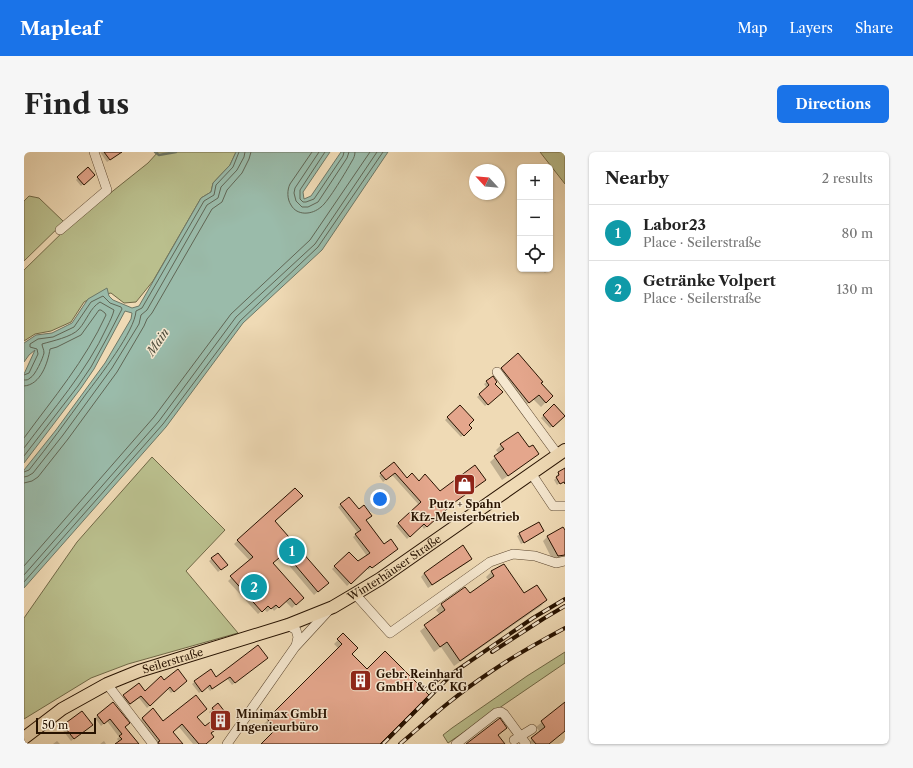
<!DOCTYPE html>
<html lang="en">
<head>
<meta charset="utf-8">
<style>
  :root { --surface:#fff; --page:#f6f6f6; --text:#222; --muted:#767676; --line:#e0e0e0; --accent:#1a73e8 }
  body { margin:0; font-family:"Libre Caslon Text",serif; background:var(--page); color:var(--text) }
  .controls { position:absolute; right:12px; top:12px; display:grid; overflow:hidden; border-radius:6px; box-shadow:0 1px 3px #0004 }
  .controls button { width:36px; height:36px; display:grid; place-items:center; padding:0; border:0; border-bottom:1px solid var(--line); background:var(--surface); color:var(--text); font:20px sans-serif }
  .compass { position:absolute; left:445px; top:12px; width:36px; height:36px; border-radius:50%; background:var(--surface); box-shadow:0 1px 3px #0004; rotate:296deg }
  .scale { position:absolute; left:12px; bottom:10px; width:60px; box-sizing:border-box; padding-left:4px; border:2px solid #271200; border-top:0; font-size:11px; line-height:14px; white-space:nowrap; color:#271200; -webkit-text-stroke:3px #f5e7cf; paint-order:stroke }
  .you { position:absolute; left:356px; top:347px; width:14px; height:14px; margin:-10px; border:3px solid #fff; border-radius:50%; background:#1a73e8; box-shadow:0 0 0 6px #1a73e833 }
  .badge { display:grid; place-items:center; width:26px; height:26px; border-radius:50%; background:var(--accent); color:#fff; font-size:13px; font-weight:700 }
  .pin { position:absolute; translate:-50% -50%; border:2px solid #fff; box-shadow:0 1px 4px #0006 }
  .list { margin:0; padding:0; list-style:none }
  h2 { display:flex; justify-content:space-between; align-items:center; height:52px; margin:0; padding:0 16px; font-size:17px }
  h2 small { font-size:13px; font-weight:400; color:var(--muted) }
  .list li { display:grid; grid-template-columns:26px 1fr auto; gap:12px; align-items:center; box-sizing:border-box; height:56px; padding:0 16px; border-top:1px solid var(--line) }
  .list b { display:block; font-size:15px; white-space:nowrap }
  .list p { margin:0; font-size:13px; white-space:nowrap; color:var(--muted) }
  .list em { font-size:13px; font-style:normal; color:var(--muted) }
  .icon { flex:none; width:22px; height:22px; fill:none; stroke:currentColor; stroke-width:2; stroke-linecap:round; stroke-linejoin:round }
  .map { position:relative; flex:none; width:541px; height:592px; overflow:hidden; border-radius:6px }
  header { display:flex; align-items:center; gap:24px; box-sizing:border-box; height:56px; padding:0 20px; background:var(--accent); color:#fff }
  header strong { font-size:19px }
  nav { display:flex; gap:22px; margin-inline-start:auto; font-size:14px }
  .intro { display:flex; align-items:center; justify-content:space-between; box-sizing:border-box; height:96px; padding:0 24px }
  h1 { margin:0; font-size:28px }
  .button { padding:10px 18px; border-radius:6px; background:var(--accent); color:#fff; font-size:14px; font-weight:700 }
  main { display:flex; gap:24px; padding:0 24px }
  aside { flex:1; background:var(--surface); border-radius:6px; box-shadow:0 1px 3px #0004 }
  .map>svg:first-child { display:block }
  .green { fill:#babf8d; stroke:#706846 }
  .water { fill:#9abbaa; stroke:#6c7766 }
  .shadow { fill:#0003 }
  .lines { fill:none; stroke-linecap:round; stroke-linejoin:round }
  .shore { stroke:#606655; stroke-width:1 }
  .stream { stroke:#6c7766; stroke-width:2.5 }
  .building { fill:#e4a68c; stroke:#271200 }
  .minor-casing { stroke:#59442d; stroke-width:10 }
  .major-casing { stroke:#271200; stroke-width:14 }
  .minor { stroke:#f5e7cf; stroke-width:9 }
  .major { stroke:#efdab5; stroke-width:12 }
  .rail-casing { stroke:#271200; stroke-width:4 }
  .rail { stroke:#f5e7cf; stroke-width:2.5; stroke-dasharray:8; stroke-linecap:butt }
  .labels { text-anchor:middle; stroke-width:3; stroke-linejoin:round; paint-order:stroke }
  .poi-label { font-size:11px; font-weight:bold; fill:#271200; stroke:#f5e7cf; text-anchor:start }
  .street-label { font-size:11px; fill:#271200; stroke:#f5e7cf }
  .water-label { font-size:12px; font-style:italic; fill:#4f4d3c; stroke:#f5e7cf }
</style>
</head>
<body>
<header>
<strong>Mapleaf</strong>
<nav><a>Map</a><a>Layers</a><a>Share</a></nav>
</header>
<div class="intro"><h1>Find us</h1><a class="button">Directions</a></div>
<main>
<div class="map">
<svg width="541" height="592" viewBox="0 0 541 592">
  <rect width="100%" height="100%" fill="#efdab5"/>
  <filter id="stains"><feTurbulence type="fractalNoise" baseFrequency=".005" numOctaves="4"/><feColorMatrix values="0 0 0 0 .2 0 0 0 0 .09 0 0 0 0 .02 0 0 0 .5 -.17"/></filter>
  <radialGradient id="worn" r=".72"><stop offset=".6" stop-color="#630" stop-opacity="0"/><stop offset="1" stop-color="#630" stop-opacity=".3"/></radialGradient>
  <!-- green -->
  <path class="green" d="M134,0H212L206,13L189,31L187,40L177,46L129,129L112,150L100,151L87,141L69,145L60,150L47,170L27,179L11,182L0,189V118L45,74L124,11Z
    M516,0H541V32Z
    M5,44L15,46L40,70L0,109V49Z
    M128,305L201,378L162,419L214,481L104,512L67,526L0,567V466L53,390Z
    M541,500V511L424,591L419,583L428,576L503,524Z"/>
  <!-- water -->
  <path class="water" d="M212,0H306L279,40L280,47L287,44L317,0H364L298,98L219,171L142,275L0,436V318L32,278L81,211L107,167L108,161L101,159L70,217L57,236L0,311V222L11,198L5,203L0,210V191L12,183L28,181L48,171L64,147L83,136L85,144L89,148L108,156L115,154L177,46L187,40L189,31L206,13Z"/>
  <!-- shadow -->
  <path class="shadow" d="M76,0H94L92,4L83,10Z
    M63,17L69,23L57,34L52,28Z
    M517,117H525L521,121Z
    M478,216L516,231L528,244L517,255L509,247L500,255L473,221Z
    M468,226L475,242L461,254L453,245L463,236L460,232Z
    M436,254L444,273L446,276L437,285L421,268Z
    M530,254L540,264L526,276L517,266Z
    M477,293L505,297L514,302L508,307L478,328L466,310L475,302L472,298Z
    M370,311L383,327L395,330L416,340L427,352L400,377L397,373L383,387L372,374L395,353L368,323L359,330L355,324Z
    M541,317V327L533,333L530,328L533,325L532,324Z
    M271,337L250,369L300,434L290,443L257,404L248,411L275,449L268,456L261,449L250,459L248,456L243,460L240,457L234,462L204,429L226,409L210,392Z
    M317,353L341,368L360,393L373,397L344,418L343,415L323,434L308,417L325,401L333,410L343,404L329,385L334,381L314,355Z
    M515,371L519,379L497,392L493,384Z
    M541,381V406L529,409L519,389L524,384Z
    M194,402L202,413L194,420L185,409Z
    M447,407L443,411L404,436L397,425L400,421Z
    M479,413L500,443L522,448L517,454L430,514L417,495L410,500L396,479L416,463L412,458L417,453L441,436L445,443L465,429L462,425L467,420Z
    M319,483L354,592H238L249,581L240,572L315,497L310,492Z
    M241,508L208,533L203,526L186,539L183,535L175,541L168,532L186,518L192,526Z
    M140,529L160,532L147,541L144,537L123,556L115,546L104,554L98,546L100,544L121,540Z
    M89,551L100,575L114,592H93L95,590L93,587L95,585L83,569L77,574L71,566Z
    M541,551V579L525,592H503L516,580L512,575Z
    M194,553L203,565L186,582L181,592H169L155,575L148,580L158,592H133L115,570L119,566L139,571L172,565L181,575L191,568L185,560Z
    M40,574L65,575L47,589L37,576Z
    M33,589L36,592H29Z
    M80,589L82,592H76Z"/>
  <g class="lines">
    <!-- shore -->
    <path class="shore" d="M288,0L266,32C263,38 263,47 267,53C273,64 288,63 297,55C304,50 323,18 328,9C330,6 331,3 331,0
      M295,0L271,36L270,41L272,49L278,55H284L294,50L323,6L325,0
      M301,0L276,38V47L279,50H282L290,47L319,4L320,0
      M0,223L5,221L14,202L13,197L6,195V192L14,187L29,185L50,175L67,150L79,144L86,151L97,155L98,157L84,184L67,215L54,234L0,304
      M0,228C3,228 4,228 6,226C11,224 19,206 20,201C20,197 18,195 18,192C28,189 48,185 55,177C63,168 66,156 76,150L90,158C89,163 86,169 83,175C63,219 29,257 0,296
      M0,234C17,233 24,210 26,197L33,195L57,183L75,158H77L81,161L82,163C61,209 30,245 0,286
      M0,320L5,318C25,293 43,268 62,242C75,225 111,179 112,159L118,156L180,49L190,43L192,33L209,15L215,0
      M0,325L4,324L9,321L39,283L88,216L115,172L117,163L123,158L183,53L194,46L197,35L213,18L220,5L221,0
      M0,331L8,329L14,325L44,287L93,220L120,174L123,167L128,161L188,57L198,50L203,38L218,21L225,7L227,0
      M0,414L130,265L207,162L286,88L346,0
      M0,423L135,269L212,165L291,92L353,0
      M0,430L139,272L216,169L294,95L359,0"/>
    <!-- stream -->
    <path class="stream" d="M131,0L135,3L152,0"/>
  </g>
  <!-- building -->
  <path class="building" d="M80,0H98L86,8Z
    M64,15L71,23L60,33L53,25Z
    M494,201L519,230L517,231L529,244L522,251L515,243L505,251L477,216Z
    M469,224L473,230L471,232L479,240L464,253L455,242L465,233L462,229Z
    M530,252L541,264L529,275L519,263Z
    M436,253L450,268L445,273L448,276L440,284L423,265Z
    M494,280L505,295L509,293L515,302L484,324L470,304L480,297L476,292Z
    M370,310L383,326L388,321L395,329L401,322L416,339L451,313L462,328L431,350L403,375L400,372L386,385L374,371L397,350L371,321L362,328L356,321Z
    M541,316V332L540,330L536,332L532,325L535,323L534,320Z
    M271,336L279,344L251,369L305,431L294,440L261,401L249,411L280,446L272,453L266,446L255,456L252,453L247,457L244,454L238,460L206,424L229,405L213,388Z
    M325,345L335,357L340,353L348,364L342,368L360,392L367,387L374,397L348,416L346,414L327,432L310,414L325,400L334,409L346,401L331,382L337,378L316,352Z
    M515,370L520,379L500,391L495,381Z
    M539,375L541,378V403L534,404L523,384Z
    M439,393L448,407L408,433L400,421Z
    M194,401L204,413L197,418L187,406Z
    M480,412L500,441L513,433L523,448L436,509L423,490L416,495L400,473L421,458L417,452L441,435L446,441L470,424L467,419Z
    M319,481L334,496L328,502L343,517L361,499L405,543L356,592H237L252,577L243,567L318,492L313,487Z
    M234,493L244,506L211,531L206,525L188,537L186,533L178,540L170,529L187,517L192,525Z
    M154,517L163,529L150,540L146,535L126,554L117,544L106,552L99,543L115,531L121,539L137,524L140,528Z
    M172,543L183,557L173,565L181,574L194,564L188,556L194,551L205,565L199,570L200,572L187,581L190,585L182,592H175L158,572L149,580L159,592H135L134,590L136,589L118,566L129,556L139,569Z
    M89,550L106,571L101,575L115,592H91L98,587L95,584L98,582L86,567L80,572L73,563Z
    M541,550V579L525,592H512L507,586L521,575L517,569Z
    M58,559L69,573L50,587L39,573Z
    M476,566L483,576L474,583L481,592H442Z"/>
  <g class="lines">
    <defs>
      <path id="minor" d="M36,78L83,38L70,0
        M473,220L534,303
        M507,321L529,354H541
        M331,442L366,481L466,410L489,402L511,404L532,411L541,409
        M264,473L272,478L274,485L272,494
        M83,532L129,592
        M490,588L508,577
        M203,592L271,495L306,457
        M432,592L472,561L477,560L480,562L502,592"/>
      <g id="major">
        <path id="s1" d="M0,586L38,557L83,532L115,519L264,473L309,455L331,442L356,427L541,298"/>
      </g>
    </defs>
    <!-- minor casing -->
    <use href="#minor" class="minor-casing"/>
    <!-- major casing -->
    <use href="#major" class="major-casing"/>
    <!-- minor -->
    <use href="#minor" class="minor"/>
    <!-- major -->
    <use href="#major" class="major"/>
    <defs>
      <path id="rail" d="M468,500L519,467L541,454
        M401,538L422,521
        M359,592L429,521L509,466L541,447
        M376,592C405,567 433,542 465,521C489,504 515,490 541,476"/>
    </defs>
    <!-- rail casing -->
    <use href="#rail" class="rail-casing"/>
    <!-- rail -->
    <use href="#rail" class="rail"/>
  </g>
  <!-- icons -->
  <defs>
    <symbol id="shop-square" viewBox="-11 -11 22 22"><rect x="-9" y="-9" width="18" height="18" rx="4" fill="#8f2418" stroke="#f5e7cf"/><path d="M-5-2.5h2.3a2.7 3.5 0 0 1 5.4 0H5L5.5 6h-11ZM-1.5-2.5h3a1.5 2.3 0 0 0-3 0Z" fill="#fff"/></symbol>
    <symbol id="building-square" viewBox="-11 -11 22 22"><rect x="-9" y="-9" width="18" height="18" rx="4" fill="#8f2418" stroke="#f5e7cf"/><path d="M-4-6H4V6H1V3H-1V6H-4ZM-2.5-4.3h1.7v1.8h-1.7ZM.8-4.3h1.7v1.8H.8ZM-2.5-1h1.7V.8h-1.7ZM.8-1h1.7V.8H.8Z" fill="#fff"/></symbol>
  </defs>
  <g fill-rule="evenodd">
    <use href="#shop-square" x="428" y="320" width="25" height="25"/>
    <use href="#building-square" x="324" y="516" width="25" height="25"/>
    <use href="#building-square" x="184" y="556" width="25" height="25"/>
  </g>
  <g class="labels">
    <!-- poi labels -->
    <g class="poi-label">
      <text x="441" y="356" text-anchor="middle">Putz + Spahn<tspan x="441" dy="13">Kfz-Meisterbetrieb</tspan></text>
      <text x="352" y="526">Gebr. Reinhard<tspan x="352" dy="13">GmbH &amp; Co. KG</tspan></text>
      <text x="212" y="566">Minimax GmbH<tspan x="212" dy="13">Ingenieurbüro</tspan></text>
    </g>
    <!-- street labels -->
    <g class="street-label">
      <text dy="4" stroke="none"><textPath href="#s1" startOffset="411">Winterhäuser Straße</textPath></text>
      <text dy="4" stroke="none"><textPath href="#s1" startOffset="169">Seilerstraße</textPath></text>
    </g>
    <!-- water labels -->
    <g class="water-label">
      <text transform="translate(134 190) rotate(-56)" y="4">Main</text>
    </g>
  </g>
  <rect width="100%" height="100%" filter="url(#stains)"/>
  <rect width="100%" height="100%" fill="url(#worn)"/>
</svg>
<div class="controls">
<button>+</button>
<button>−</button>
<button><svg class="icon" aria-label="locate" viewBox="0 0 24 24"><circle cx="12" cy="12" r="6"/><path d="M12 2v4M12 18v4M2 12h4M18 12h4"/></svg></button>
</div>
<svg class="compass" viewBox="-18 -18 36 36"><path d="M0-13l5 13h-10z" fill="#e53935"/><path d="M0 13l5-13h-10z" fill="#767676"/></svg>
<div class="scale">50 m</div>
<div class="you"></div>
<div class="pin badge" style="left:268px;top:399px;background:#0f9aa8">1</div>
<div class="pin badge" style="left:230px;top:435px;background:#0f9aa8">2</div>
</div>
<aside>
<h2>Nearby<small>2 results</small></h2>
<ul class="list">
<li><span class="badge" style="background:#0f9aa8">1</span><div><b>Labor23</b><p>Place · Seilerstraße</p></div><em>80 m</em></li>
<li><span class="badge" style="background:#0f9aa8">2</span><div><b>Getränke Volpert</b><p>Place · Seilerstraße</p></div><em>130 m</em></li>
</ul>
</aside>
</main>
</body>
</html>
